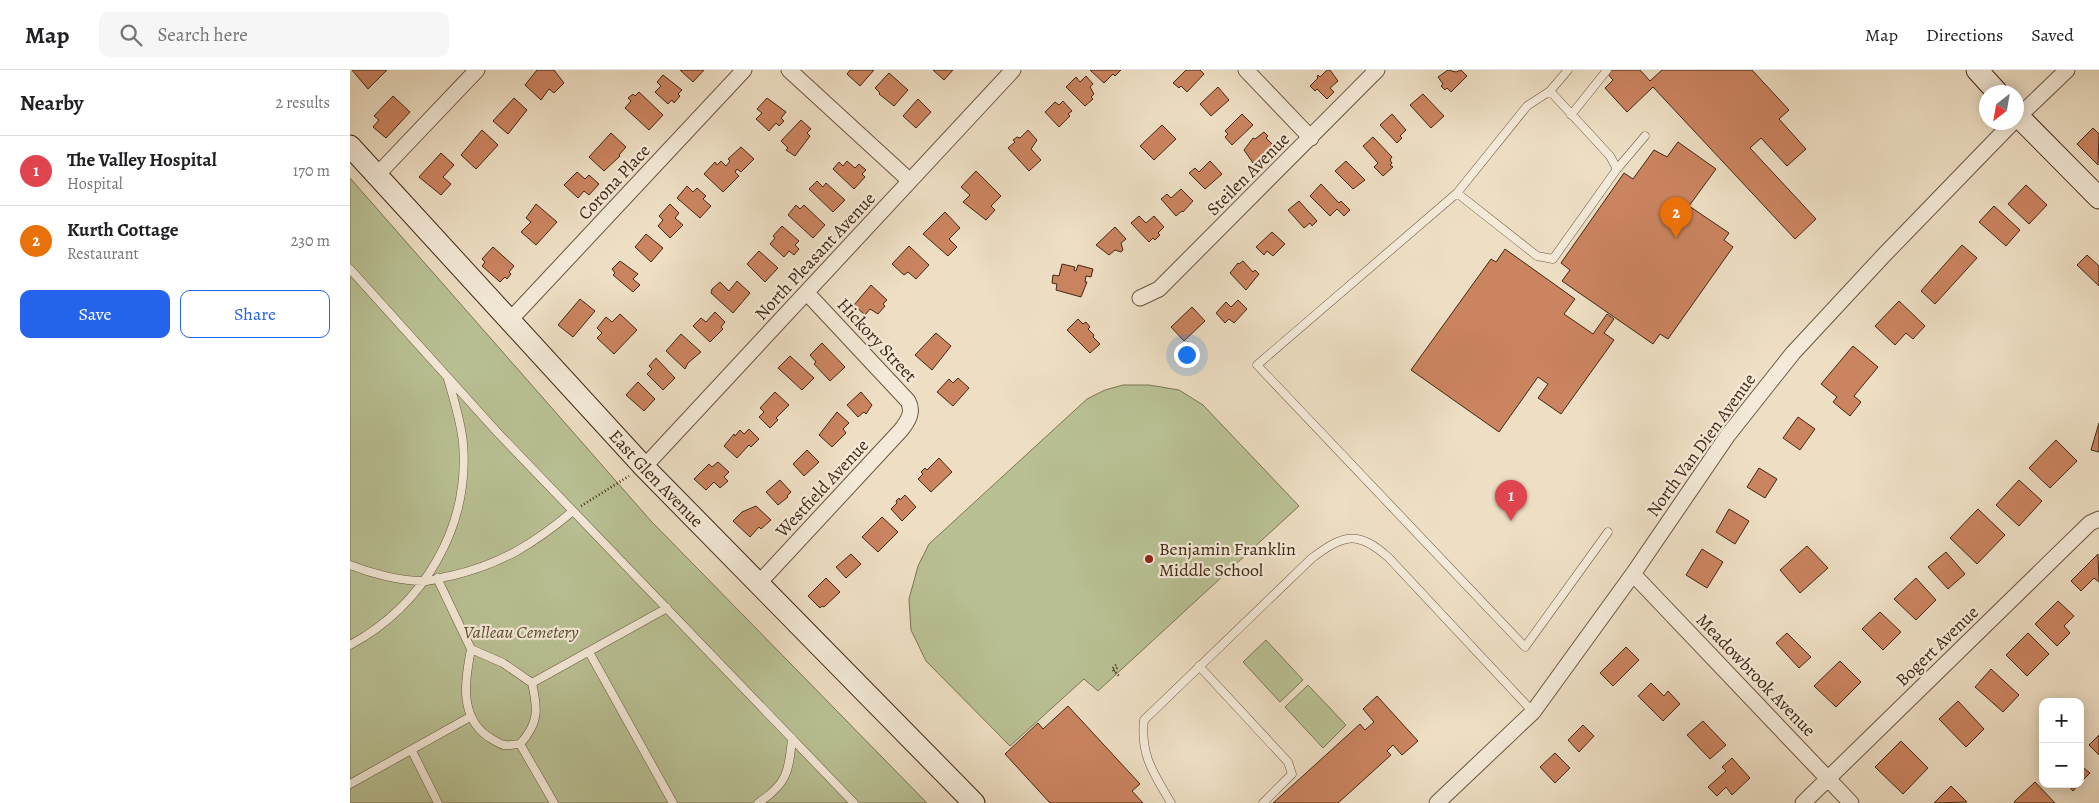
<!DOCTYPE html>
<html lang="en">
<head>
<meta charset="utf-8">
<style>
  :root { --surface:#fff; --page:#f6f6f6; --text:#202124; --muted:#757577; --line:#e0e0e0; --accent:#2563eb }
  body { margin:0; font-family:Alegreya,serif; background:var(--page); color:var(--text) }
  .controls { position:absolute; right:15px; bottom:15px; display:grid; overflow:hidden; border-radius:10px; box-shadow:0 2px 12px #0003 }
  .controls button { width:45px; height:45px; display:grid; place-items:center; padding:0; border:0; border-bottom:1px solid var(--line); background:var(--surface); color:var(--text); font:25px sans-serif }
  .compass { position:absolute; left:1629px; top:15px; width:45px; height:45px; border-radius:50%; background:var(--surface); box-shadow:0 2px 12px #0003; rotate:211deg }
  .you { position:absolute; left:836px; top:284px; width:18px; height:18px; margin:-12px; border:4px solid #fff; border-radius:50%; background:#1a73e8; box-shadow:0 0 0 8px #1a73e833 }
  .badge { display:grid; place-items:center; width:32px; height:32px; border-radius:50%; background:var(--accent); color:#fff; font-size:16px; font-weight:700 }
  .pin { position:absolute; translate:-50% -41px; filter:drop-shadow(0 1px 2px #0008) }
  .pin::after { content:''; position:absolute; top:26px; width:18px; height:15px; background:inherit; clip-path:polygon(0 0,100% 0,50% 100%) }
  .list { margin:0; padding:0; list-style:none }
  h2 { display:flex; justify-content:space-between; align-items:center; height:65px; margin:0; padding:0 20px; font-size:21px }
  h2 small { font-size:16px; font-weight:400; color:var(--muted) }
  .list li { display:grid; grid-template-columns:32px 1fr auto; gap:15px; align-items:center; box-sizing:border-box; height:70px; padding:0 20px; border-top:1px solid var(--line) }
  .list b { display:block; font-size:19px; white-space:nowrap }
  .list p { margin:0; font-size:16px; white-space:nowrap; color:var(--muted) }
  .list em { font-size:16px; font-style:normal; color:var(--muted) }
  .actions { display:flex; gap:10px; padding:15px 20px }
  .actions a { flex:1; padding:11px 0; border:1px solid var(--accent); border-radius:10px; text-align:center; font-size:18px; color:var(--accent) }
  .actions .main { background:var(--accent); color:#fff }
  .icon { flex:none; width:28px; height:28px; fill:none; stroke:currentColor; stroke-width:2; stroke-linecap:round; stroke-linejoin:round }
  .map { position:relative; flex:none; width:1749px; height:733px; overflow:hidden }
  header { display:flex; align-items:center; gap:30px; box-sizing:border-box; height:70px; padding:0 25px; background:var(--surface); border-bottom:1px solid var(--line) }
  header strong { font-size:24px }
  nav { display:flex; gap:28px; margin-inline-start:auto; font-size:18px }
  .search { width:350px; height:45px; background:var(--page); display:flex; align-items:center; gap:12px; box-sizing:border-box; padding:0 18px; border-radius:10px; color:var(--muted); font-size:19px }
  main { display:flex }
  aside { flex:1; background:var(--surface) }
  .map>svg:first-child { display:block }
  .green { fill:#b9c194; stroke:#7d7454 }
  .building { fill:#cb8460; stroke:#412713 }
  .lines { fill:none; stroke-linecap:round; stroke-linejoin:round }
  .lane-casing { stroke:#6c553f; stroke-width:9 }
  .street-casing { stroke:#6c553f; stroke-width:17 }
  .secondary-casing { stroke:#412713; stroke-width:23 }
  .path { stroke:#412713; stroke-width:2.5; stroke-dasharray:1 2.5; stroke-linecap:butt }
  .lane { stroke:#f4ead9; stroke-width:8 }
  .street { stroke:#f4ead9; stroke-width:15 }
  .secondary { stroke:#f4ead9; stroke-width:21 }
  .poi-dot { fill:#8f2418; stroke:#f4ead9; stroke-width:2 }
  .labels { text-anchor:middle; stroke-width:4.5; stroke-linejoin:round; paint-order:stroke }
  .street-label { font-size:18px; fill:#412713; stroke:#f4ead9 }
  .poi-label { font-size:18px; fill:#412713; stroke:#f4ead9; text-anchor:start }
  .park-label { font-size:18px; font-style:italic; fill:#5f4e33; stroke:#f4ead9 }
</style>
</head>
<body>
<header>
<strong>Map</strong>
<div class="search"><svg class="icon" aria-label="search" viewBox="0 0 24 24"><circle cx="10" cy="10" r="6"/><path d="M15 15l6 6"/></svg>Search here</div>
<nav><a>Map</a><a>Directions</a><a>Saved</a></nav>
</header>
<main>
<aside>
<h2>Nearby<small>2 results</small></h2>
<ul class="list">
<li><span class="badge" style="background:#e0444e">1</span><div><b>The Valley Hospital</b><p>Hospital</p></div><em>170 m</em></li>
<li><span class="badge" style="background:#e8710a">2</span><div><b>Kurth Cottage</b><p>Restaurant</p></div><em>230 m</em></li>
</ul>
<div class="actions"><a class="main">Save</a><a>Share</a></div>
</aside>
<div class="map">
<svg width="1749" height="733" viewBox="0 0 1749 733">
  <rect width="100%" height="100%" fill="#eedfc4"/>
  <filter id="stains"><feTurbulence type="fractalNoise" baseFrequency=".004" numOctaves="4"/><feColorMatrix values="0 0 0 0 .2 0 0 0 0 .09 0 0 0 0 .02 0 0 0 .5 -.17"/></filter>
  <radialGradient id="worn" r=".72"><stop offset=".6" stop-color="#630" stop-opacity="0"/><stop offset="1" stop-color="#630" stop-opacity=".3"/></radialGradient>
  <!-- green -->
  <path class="green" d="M0,108L301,451L577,733H0Z
    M773,315H799L829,320L853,335L949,436L748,621L734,609L660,676L576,591L561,560L559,529L568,496L579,474L737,329L755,320Z
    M916,570L953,610L930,632L893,592Z
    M958,615L996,655L973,678L935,637Z"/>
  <!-- building -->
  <path class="building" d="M2,0H37L18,19Z
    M187,0H204L214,13L204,23L199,19L191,30L175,15Z
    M330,0H354L343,12Z
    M500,0H524L510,16L497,4Z
    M583,0H603L594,10Z
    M740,0H771L765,6L763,4L754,13Z
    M836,0H850L854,4L837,22L831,16L829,18L823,13Z
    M977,0H980L988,11L980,18L984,22L977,29L967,19L965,21L960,16L968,8L967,7L968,5L970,7Z
    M1098,0L1106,2L1111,0L1117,6L1101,22L1097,18L1095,20L1091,16L1093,14L1088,7Z
    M1260,0H1290L1300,11L1312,0H1402L1439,40L1429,49L1456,79L1437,96L1411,68L1400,78L1466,149L1445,169L1303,17L1277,42L1255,18L1263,10L1257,3Z
    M539,3L558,20L544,36L529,24L530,23L525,18Z
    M313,5L332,20L328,24L330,26L324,33L322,30L318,34L305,22L311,16L307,12Z
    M736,6L743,14L740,17L744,24L741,27L743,29L735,36L716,17L726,7L730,12Z
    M868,17L879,30L861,46L850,34Z
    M289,22L313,45L299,60L275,38L281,31L278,28L283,24L285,26Z
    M1073,24L1094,46L1081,58L1060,35Z
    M43,26L60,42L36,68L23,57L29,50L24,46Z
    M164,28L177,40L158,64L143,51Z
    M417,28L436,42L431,48L434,51L429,56L426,53L419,61L406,49L412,43L407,39Z
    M568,29L581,42L566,58L553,46Z
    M713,31L722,41L718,44L720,46L709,57L695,42L705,32L709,35Z
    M892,44L903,55L882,75L875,67L878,64L875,61Z
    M1042,44L1056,60L1050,66L1052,68L1047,73L1030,55Z
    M451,50L461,59L457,63L460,66L445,86L436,80L438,78L431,71Z
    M812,55L826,69L804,90L790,76Z
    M1743,58L1749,64L1748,95L1727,74Z
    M132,60L148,75L126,99L111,85Z
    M678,60L687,70L681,79L691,90L679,101L658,78L665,72L663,70L667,67L670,68Z
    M914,62L918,66L916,68L927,79L919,86L916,83L903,93L894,80L903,68L905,69Z
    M261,63L276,77L269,85L270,86L254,101L239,87Z
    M1023,67L1042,87L1040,90L1042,93L1040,95L1043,97L1033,106L1024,97L1028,93L1013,76Z
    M1328,72L1366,99L1339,136L1379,163L1374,170L1383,177L1318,269L1310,264L1303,274L1212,211L1220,200L1211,193L1274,103L1283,109L1304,80L1317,87Z
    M391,77L404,89L391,102L387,99L385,102L389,106L373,122L354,104L365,92L367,95L371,91L376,96L380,91L378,89Z
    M91,83L104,95L93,107L101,114L91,125L69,107Z
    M497,91L505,98L509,94L516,100L512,104L515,107L504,119L483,99L489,92L493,96Z
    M860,91L872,104L855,119L839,103L845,98L849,102Z
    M996,91L1015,110L1003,119L985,101Z
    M626,101L651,126L641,136L645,140L636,150L613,132L620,125L611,117Z
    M227,102L235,109L239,105L249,114L239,125L234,121L228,128L214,115Z
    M467,111L473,117L476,113L495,130L483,142L459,119Z
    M971,114L989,133L991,131L1000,140L994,146L987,139L980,146L960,126Z
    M1676,115L1697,135L1679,154L1658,134Z
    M337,116L343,122L347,118L356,126L353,129L361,136L350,148L327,128Z
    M831,119L843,131L833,142L832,141L826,146L811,129L817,124L821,128Z
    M949,131L967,151L962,156L960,153L954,158L938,140Z
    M186,134L207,152L186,175L171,162L181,152L176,148Z
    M320,134L329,143L325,148L333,155L320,168L308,156L313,150L309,146Z
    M446,135L450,139L454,135L475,155L463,168L438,145Z
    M1644,136L1670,160L1656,176L1629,152Z
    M595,142L610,158L599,169L607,177L598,186L573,164Z
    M789,146L796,153L804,146L814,157L808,163L810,165L805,170L803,168L799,172L781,153Z
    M432,156L449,171L445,175L449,179L444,185L439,181L434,187L420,174L425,168L423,166Z
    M765,157L776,169L771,173L773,180L771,182L765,180L759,185L746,175Z
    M922,162L935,174L923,186L917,181L914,185L906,177Z
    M296,164L313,178L301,192L285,177Z
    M1612,175L1627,188L1585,234L1571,221Z
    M559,176L579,195L566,209L558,202L554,205L542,194Z
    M143,177L164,196L159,202L161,204L157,209L155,207L150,212L132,196L135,192L132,189Z
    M1155,179L1225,229L1214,244L1243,264L1257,244L1264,249L1254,263L1264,270L1211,344L1188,328L1198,314L1188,307L1149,362L1061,300L1141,189L1146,192Z
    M409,181L428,198L415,212L397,194Z
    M1737,185L1749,196V216L1727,195Z
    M270,191L288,204L283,209L290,215L283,222L263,205L265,203L262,199Z
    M893,191L903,202L905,200L909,204L896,220L880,203L888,193L889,194Z
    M712,194L725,197L724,200L726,201L728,195L743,199L741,207L736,206L735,212H737L731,227L706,220L707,214L702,213L703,205L709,206Z
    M387,211L400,223L383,243L361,223L362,219L370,212L379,221Z
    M521,215L537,230L533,234L535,236L528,244L520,239L515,245L504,235Z
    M230,229L245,241L223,267L208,255Z
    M888,230L897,239L884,253L879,249L875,253L866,243L876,232L881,237Z
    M1549,231L1575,256L1563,269L1556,263L1545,275L1525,256Z
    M842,237L855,251L834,271L821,257Z
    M365,242L375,252L371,257L373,259L360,272L343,256L351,248L356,252Z
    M270,244L287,260L264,284L247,268L252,263L247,258L256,247L262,252Z
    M728,249L733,254L736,252L740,257L738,259L744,265L743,267L750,274L740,283L717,260Z
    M586,263L601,276L582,300L565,285Z
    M331,264L351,282L338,293L335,299L316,281Z
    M472,273L495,297L480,311L464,294L466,292L460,285Z
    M1503,276L1528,297L1504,326L1511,332L1500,346L1483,332L1487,327L1471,314Z
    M440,286L464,308L452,320L428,298Z
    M306,288L325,308L313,320L297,304L302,299L299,296Z
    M608,308L619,318L603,336L587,322L599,309L603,313Z
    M288,312L305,329L294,341L276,325Z
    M425,322L439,335L426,348L428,350L420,358L409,347L414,342L410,338Z
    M511,322L522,335L516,344L514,342L508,347L497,335Z
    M487,342L499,353L493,359L496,363L482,377L469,365Z
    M1448,347L1465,359L1450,380L1433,368Z
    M1749,353V382L1741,380Z
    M399,359L409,369L401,377L399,375L387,388L374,376L384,364L385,366L390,360L394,364Z
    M1706,370L1727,391L1700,418L1679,398Z
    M457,380L469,392L454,406L443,394Z
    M589,388L602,402L581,422L568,409L573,404L571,402L575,398L577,400Z
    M368,392L379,402L374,407L378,411L370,418L364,412L356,420L344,409L359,394L362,397Z
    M1409,398L1427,409L1415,428L1397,417Z
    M430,410L441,422L437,426L438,427L428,435L416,422Z
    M1669,410L1692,431L1669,456L1646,435Z
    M555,425L566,437L552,451L541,439L547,433L546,431L549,428L550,430Z
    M406,436L421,450L411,459L409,457L400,467L383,451L392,442Z
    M1379,439L1399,451L1385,474L1366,462Z
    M1628,439L1655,465L1627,494L1600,468Z
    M532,447L548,462L528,482L512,467Z
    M1457,476L1478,498L1450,523L1430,500Z
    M1352,479L1373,492L1357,518L1336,505Z
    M1596,482L1615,504L1598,519L1578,497Z
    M501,484L511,494L496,508L486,497Z
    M1748,484L1749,512L1744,508L1731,521L1721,511Z
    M476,508L490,522L474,537L472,536L470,538L458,526Z
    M1566,508L1586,530L1566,550L1544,529Z
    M1708,531L1724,546L1714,556L1720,563L1707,576L1685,554Z
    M1530,542L1551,562L1533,580L1512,559Z
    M1437,563L1461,587L1449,598L1426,573Z
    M1678,563L1699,584L1677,606L1656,585Z
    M1276,577L1289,590L1263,616L1250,603Z
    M1490,591L1511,612L1486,637L1464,616Z
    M1641,599L1669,625L1653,642L1625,617Z
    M1301,613L1314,626L1318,621L1330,634L1313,651L1288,626Z
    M1027,626L1068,671L1052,685L1043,675L1037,681L1041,685L988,733H923L1010,654L1015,660L1024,652L1013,639Z
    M1608,631L1634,659L1616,677L1589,649Z
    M718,636L790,714L782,721L793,733H700L655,684L688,653L693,659Z
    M1353,651L1376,675L1360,689L1337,665Z
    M1233,655L1244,666L1229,682L1218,670Z
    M1749,665V685L1739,675Z
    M1551,671L1578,698L1553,724L1525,697Z
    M1205,683L1220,698L1205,713L1190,697Z
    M1382,688L1400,708L1382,725L1376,717L1367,726L1358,717L1376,701L1372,697Z
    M1730,695L1740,703L1730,713Z
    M1685,712L1705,733H1665L1664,732Z
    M1717,714H1729L1723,721Z
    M1601,716L1617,732L1584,733Z"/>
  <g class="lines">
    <defs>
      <path id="lane" d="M1200,21L1260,86L1267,99L1203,189L1187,186L1107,123L1177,36L1200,21L1218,0
        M1221,45L1257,0
        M1267,99L1295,66
        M1107,123L907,295L1175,577L1258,462
        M0,199L148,363L504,733
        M0,495C22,504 51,511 74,511C82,511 92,507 100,506C150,495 185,473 223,441
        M87,508L121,579
        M0,575C74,535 120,457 113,373C111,351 104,330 98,309
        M121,579L153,593L182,613C188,640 189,653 170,674C165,674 159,676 154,675C149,674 142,669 137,666C109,645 115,610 121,579Z
        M239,582L323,733
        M849,596L938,692L942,704L913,733
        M182,613L317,538
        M170,674L204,733
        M62,681L88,733
        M0,714L120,647
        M408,733C437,714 439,702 442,668
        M821,733C804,704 790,685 794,650L962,488C994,464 1008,460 1039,488L1183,642"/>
      <path id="street" d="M439,0L560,111
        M896,0L961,68
        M1666,49L1717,0
        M27,105L127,0
        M790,228L809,219L1027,0
        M161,249L394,0
        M294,397L663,0
        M1283,504L1501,733
        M409,513L551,360C558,351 564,342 558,331L457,223
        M1087,733L1183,642L1283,504L1378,365L1443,283L1535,184L1663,52
        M1453,733L1740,453L1749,449"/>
      <g id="secondary">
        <path d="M1627,0L1647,22"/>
        <path d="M1666,44L1749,128"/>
        <path id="s1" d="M0,76L294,397L624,733"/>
      </g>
    </defs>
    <!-- lane casing -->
    <use href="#lane" class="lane-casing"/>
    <!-- street casing -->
    <use href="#street" class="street-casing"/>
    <!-- secondary casing -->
    <use href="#secondary" class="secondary-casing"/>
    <!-- path -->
    <path class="path" d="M231,436L279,406
      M766,595L762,599L769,606
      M764,601L768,597"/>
    <!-- lane -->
    <use href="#lane" class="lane"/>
    <!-- street -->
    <use href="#street" class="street"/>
    <!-- secondary -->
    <use href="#secondary" class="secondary"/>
  </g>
  <!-- markers -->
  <circle class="poi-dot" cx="799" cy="489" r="5"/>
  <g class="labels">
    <!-- street labels -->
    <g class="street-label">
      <text transform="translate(898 104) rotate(-45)" y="6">Steilen Avenue</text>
      <text transform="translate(264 112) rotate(-47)" y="6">Corona Place</text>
      <text transform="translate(465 186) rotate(-47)" y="6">North Pleasant Avenue</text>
      <text transform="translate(527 270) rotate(47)" y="6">Hickory Street</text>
      <text transform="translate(1351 375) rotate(-54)" y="6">North Van Dien Avenue</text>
      <text dy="6" stroke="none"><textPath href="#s1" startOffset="452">East Glen Avenue</textPath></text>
      <text transform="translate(472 418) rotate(-47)" y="6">Westfield Avenue</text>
      <text transform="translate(1587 576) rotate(-44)" y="6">Bogert Avenue</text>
      <text transform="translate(1406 605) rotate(46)" y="6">Meadowbrook Avenue</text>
    </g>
    <!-- poi labels -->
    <g class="poi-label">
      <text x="809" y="485">Benjamin Franklin<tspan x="809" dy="21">Middle School</tspan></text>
    </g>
    <!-- park labels -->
    <g class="park-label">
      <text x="171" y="568">Valleau Cemetery</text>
    </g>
  </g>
  <rect width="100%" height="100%" filter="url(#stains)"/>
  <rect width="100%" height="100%" fill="url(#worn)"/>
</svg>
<div class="controls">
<button>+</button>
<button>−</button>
</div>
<svg class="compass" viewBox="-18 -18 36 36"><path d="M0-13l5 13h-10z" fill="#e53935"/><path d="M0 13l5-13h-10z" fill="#757577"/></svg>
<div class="you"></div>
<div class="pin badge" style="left:1161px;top:451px;background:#e0444e">1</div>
<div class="pin badge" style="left:1326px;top:168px;background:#e8710a">2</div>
</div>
</main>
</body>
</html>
